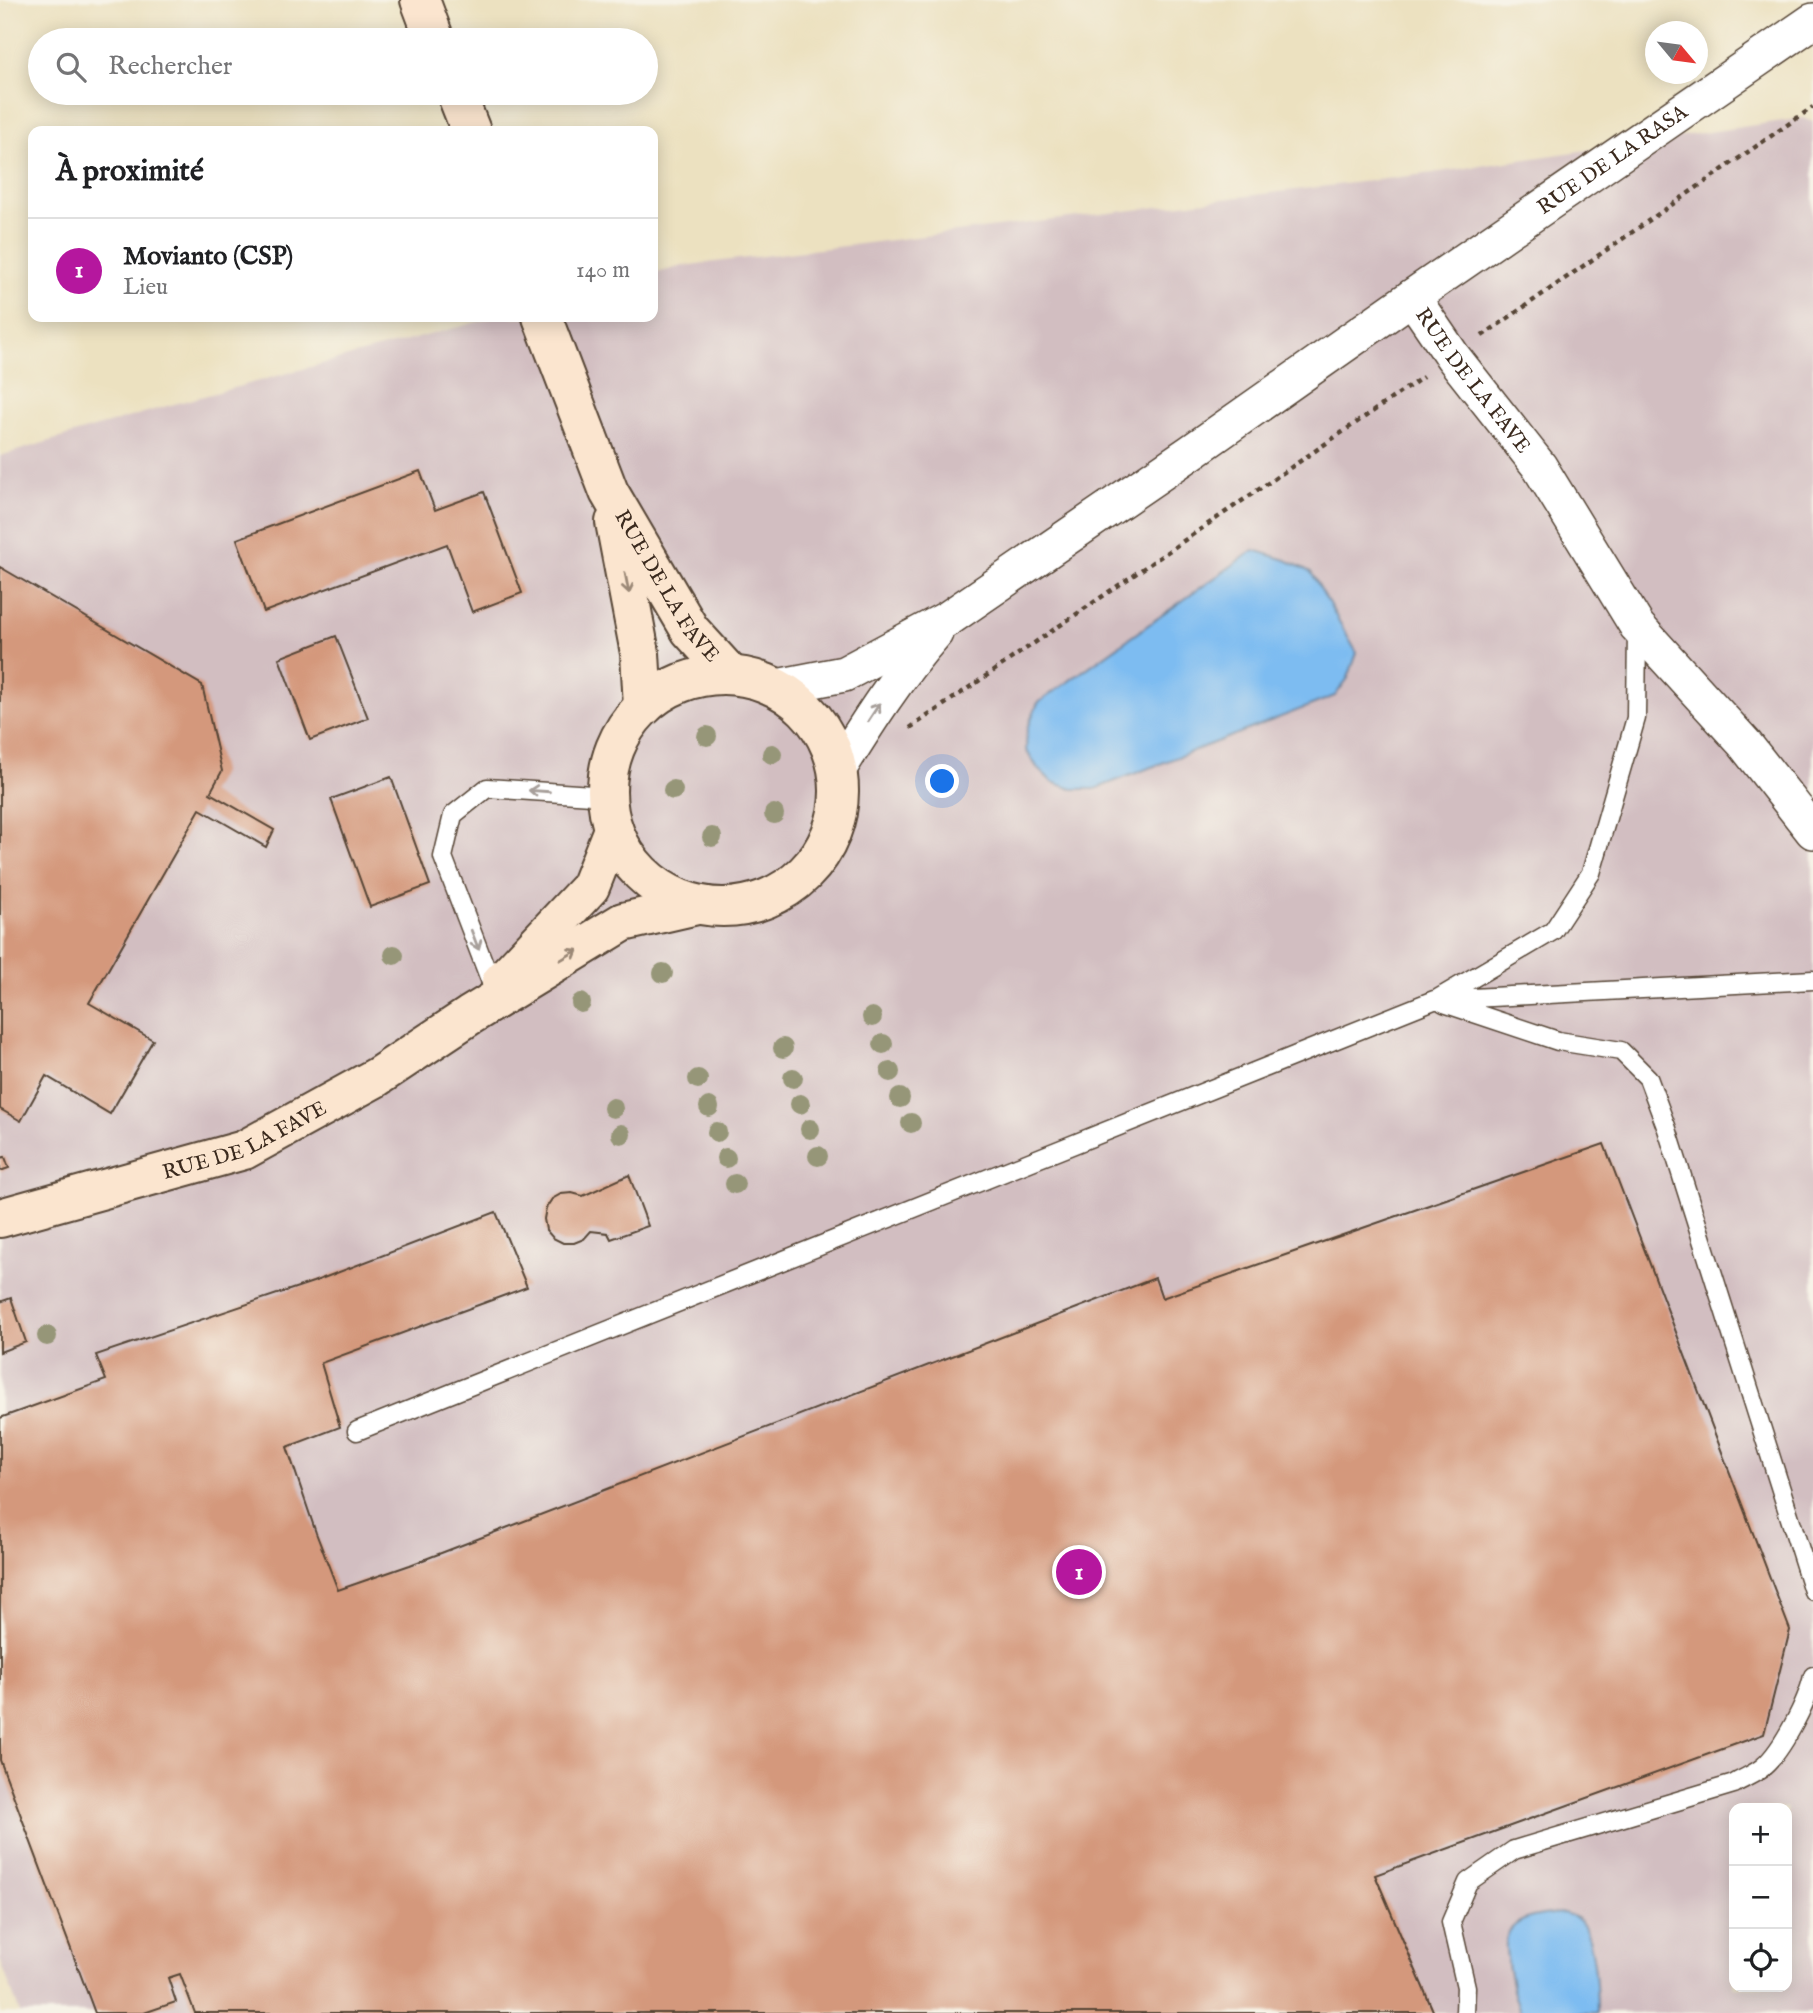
<!DOCTYPE html>
<html lang="fr">
<head>
<meta charset="utf-8">
<style>
  :root { --surface:#fff; --page:#f6f6f6; --text:#202124; --muted:#757577; --line:#e0e0e0; --accent:#b5179e }
  body { margin:0; font-family:"IM FELL English",serif; background:var(--page); color:var(--text) }
  .controls { position:absolute; right:21px; bottom:21px; display:grid; overflow:hidden; border-radius:14px; box-shadow:0 4px 18px #0003 }
  .controls button { width:63px; height:63px; display:grid; place-items:center; padding:0; border:0; border-bottom:2px solid var(--line); background:var(--surface); color:var(--text); font:35px sans-serif }
  .compass { position:absolute; left:1645px; top:21px; width:63px; height:63px; border-radius:50%; background:var(--surface); box-shadow:0 4px 18px #0003; rotate:119deg }
  .you { position:absolute; left:943px; top:782px; width:24px; height:24px; margin:-18px; border:5px solid #fff; border-radius:50%; background:#1a73e8; box-shadow:0 0 0 10px #1a73e833 }
  .badge { display:grid; place-items:center; width:46px; height:46px; border-radius:50%; background:var(--accent); color:#fff; font-size:23px; font-weight:700 }
  .pin { position:absolute; translate:-50% -50%; border:4px solid #fff; box-shadow:0 2px 7px #0006 }
  .list { margin:0; padding:0; list-style:none }
  h2 { display:flex; justify-content:space-between; align-items:center; height:91px; margin:0; padding:0 28px; font-size:30px }
  h2 small { font-size:23px; font-weight:400; color:var(--muted) }
  .list li { display:grid; grid-template-columns:46px 1fr auto; gap:21px; align-items:center; box-sizing:border-box; height:105px; padding:0 28px; border-top:2px solid var(--line) }
  .list b { display:block; font-size:26px; white-space:nowrap }
  .list p { margin:0; font-size:23px; white-space:nowrap; color:var(--muted) }
  .list em { font-size:23px; font-style:normal; color:var(--muted) }
  .icon { flex:none; width:38px; height:38px; fill:none; stroke:currentColor; stroke-width:2; stroke-linecap:round; stroke-linejoin:round }
  .map { position:relative; flex:none; width:1813px; height:2013px; overflow:hidden }
  .search { position:absolute; background:var(--surface); box-shadow:0 4px 18px #0003; left:28px; top:28px; width:630px; height:77px; display:flex; align-items:center; gap:18px; box-sizing:border-box; padding:0 24px; border-radius:38px; color:var(--muted); font-size:26px }
  .panel { position:absolute; background:var(--surface); box-shadow:0 4px 18px #0003; left:28px; top:126px; width:630px; height:196px; border-radius:14px }
  .map>svg:first-child { display:block }
  .industrial { fill:#d2bec1; fill-rule:evenodd }
  .water { fill:#7dbcf1; stroke:#5c7388; stroke-width:2 }
  .building { fill:#d4987c }
  .lines { fill:none; stroke-linecap:round; stroke-linejoin:round }
  .service-casing { stroke:#564536; stroke-width:21 }
  .minor-casing { stroke:#564536; stroke-width:38 }
  .secondary-casing { stroke:#564536; stroke-width:42 }
  .path { stroke:#564536; stroke-width:4.5; stroke-dasharray:5 5; stroke-linecap:butt }
  .service { stroke:#fff; stroke-width:18 }
  .minor { stroke:#fff; stroke-width:35 }
  .secondary { stroke:#fbe5cf; stroke-width:38 }
  .tree { fill:#969678 }
  .oneway { stroke:#9b8876 }
  .oneway2 { stroke:#a79f9a }
  .labels { text-anchor:middle; stroke-width:6; stroke-linejoin:round; paint-order:stroke }
  .street-label { font-size:21px; fill:#3b2a1e; stroke:#f7f3e8 }
</style>
</head>
<body>
<div class="map">
<svg width="1813" height="2013" viewBox="0 0 1813 2013">
  <rect width="100%" height="100%" fill="#f7f3e8"/>
  <filter id="ink" filterUnits="userSpaceOnUse"><feTurbulence type="fractalNoise" baseFrequency=".0143" numOctaves="2"/><feDisplacementMap in="SourceGraphic" scale="14" xChannelSelector="R" yChannelSelector="G"/><feConvolveMatrix kernelMatrix="1 2 1 2 8 2 1 2 1" color-interpolation-filters="sRGB"/></filter>
  <filter id="wash" filterUnits="userSpaceOnUse"><feTurbulence type="fractalNoise" baseFrequency=".00686" numOctaves="4" result="noise"/><feDisplacementMap in="SourceGraphic" scale="28" xChannelSelector="R" yChannelSelector="G"/><feGaussianBlur stdDeviation="1.57" result="paint"/><feColorMatrix in="noise" values="0 0 0 0 0 0 0 0 0 0 0 0 0 0 0 0 0 1.4 0 .05"/><feComposite in="paint" operator="in"/></filter>
  <g filter="url(#wash)">
    <rect width="100%" height="100%" fill="#ece1c0"/>
    <!-- industrial -->
    <path class="industrial" d="M1803,118L1813,122V2013H20L0,1959V456L167,406L495,317H653V274L683,266L1433,173ZM1734,1808H1787V1987H1734Z"/>
    <!-- water -->
    <path class="water" d="M1254,550L1286,560L1311,572L1357,653L1348,678L1335,696L1095,789H1072L1052,782L1037,767L1026,750L1027,728L1038,703Z
      M1564,1913C1569,1915 1576,1917 1579,1920C1595,1934 1597,1992 1597,2013H1521C1514,1999 1512,1985 1509,1970C1508,1962 1505,1951 1506,1943C1507,1916 1545,1914 1564,1913Z"/>
    <g id="blocks">
      <!-- building -->
      <path class="building" d="M420,471L435,510L484,492L522,593L472,612L447,544L264,612L237,539Z
        M0,567L202,685L222,771L210,793L274,830L266,847L200,809L89,1003L153,1040L110,1114L46,1076L21,1121L0,1109Z
        M336,636L368,718L310,740L279,658Z
        M391,777L430,885L370,907L331,799Z
        M1604,1144L1790,1630L1764,1734L1375,1875L1434,2013H195L180,1974L168,1978L176,2002L144,2013H95L0,1760V1418L106,1380L96,1355L313,1282L496,1212L527,1287L321,1363L340,1427L287,1447L316,1533L338,1590L410,1565L1155,1278L1162,1298Z
        M5,1157L9,1168L0,1171V1158Z
        M629,1175L648,1226L611,1239L608,1233L591,1231L584,1239L574,1243H563L553,1238L546,1230L544,1219L546,1208L552,1199L561,1194L572,1193L583,1196Z
        M11,1298L26,1342L0,1352V1302Z"/>
    </g>
  </g>
  <g filter="url(#ink)">
    <use href="#blocks" fill-opacity="0" stroke="#564536" stroke-width="2"/>
    <g class="lines">
      <defs>
        <path id="service" d="M494,990L443,857L453,815L487,788L607,796
          M1439,998L1553,931L1591,873L1636,718L1637,630
          M1444,1003L1558,1041L1621,1051L1648,1078L1667,1129L1813,1591
          M357,1431L1434,1000L1813,980
          M1465,2013L1466,1987L1451,1922L1468,1882L1514,1850L1734,1784C1743,1778 1755,1774 1763,1767C1782,1751 1808,1701 1813,1676"/>
        <g id="minor">
          <path id="s1" d="M1412,297L1813,21"/>
          <path id="s2" d="M777,687L844,674L949,618L1190,453L1412,297L1453,357L1539,466L1637,626L1744,743L1813,831"/>
          <path d="M838,770C868,722 897,676 935,633"/>
        </g>
        <g id="secondary">
          <path d="M420,0L435,40"/>
          <path d="M456,93L471,131"/>
          <path id="s3" d="M542,317L609,492L690,630L730,674"/>
          <path d="M615,522L640,653L643,707"/>
          <circle cx="723" cy="791" r="116"/>
          <path d="M501,982L590,887L613,829"/>
          <path id="s4" d="M0,1218L244,1150L377,1077L469,1016L623,922L697,905"/>
        </g>
      </defs>
      <!-- service casing -->
      <use href="#service" class="service-casing"/>
      <!-- minor casing -->
      <use href="#minor" class="minor-casing"/>
      <!-- secondary casing -->
      <use href="#secondary" class="secondary-casing"/>
      <!-- path -->
      <path class="path" d="M1482,336L1813,107
        M910,728L1423,377"/>
      <!-- service -->
      <use href="#service" class="service"/>
      <!-- minor -->
      <use href="#minor" class="minor"/>
      <!-- secondary -->
      <use href="#secondary" class="secondary"/>
    </g>
    <!-- trees -->
    <g class="tree">
      <circle cx="707" cy="736" r="10"/>
      <circle cx="772" cy="754" r="10"/>
      <circle cx="673" cy="790" r="10"/>
      <circle cx="774" cy="814" r="10"/>
      <circle cx="712" cy="837" r="10"/>
      <circle cx="394" cy="955" r="10"/>
      <circle cx="663" cy="973" r="10"/>
      <circle cx="581" cy="1003" r="10"/>
      <circle cx="872" cy="1017" r="10"/>
      <circle cx="883" cy="1044" r="10"/>
      <circle cx="783" cy="1048" r="10"/>
      <circle cx="890" cy="1072" r="10"/>
      <circle cx="793" cy="1078" r="10"/>
      <circle cx="698" cy="1079" r="10"/>
      <circle cx="900" cy="1098" r="10"/>
      <circle cx="800" cy="1104" r="10"/>
      <circle cx="709" cy="1107" r="10"/>
      <circle cx="613" cy="1108" r="10"/>
      <circle cx="911" cy="1123" r="10"/>
      <circle cx="810" cy="1129" r="10"/>
      <circle cx="717" cy="1132" r="10"/>
      <circle cx="621" cy="1134" r="10"/>
      <circle cx="818" cy="1156" r="10"/>
      <circle cx="726" cy="1158" r="10"/>
      <circle cx="735" cy="1184" r="10"/>
      <circle cx="47" cy="1336" r="10"/>
    </g>
    <!-- one-way arrows -->
    <defs><path id="oneway-shaft" d="M-6 0H5M1.5-3L5.5 0L1.5 3" fill="none" stroke-width="1.6" stroke-linecap="round" stroke-linejoin="round" transform="scale(1.75)"/></defs>
    <g class="oneway">
      <use href="#oneway-shaft" transform="translate(627 583) rotate(79)"/>
      <use href="#oneway-shaft" transform="translate(569 955) rotate(-31)"/>
    </g>
    <g class="oneway2">
      <use href="#oneway-shaft" transform="translate(874 712) rotate(-57)"/>
      <use href="#oneway-shaft" transform="translate(539 791) rotate(-176)"/>
      <use href="#oneway-shaft" transform="translate(475 940) rotate(69)"/>
    </g>
  </g>
  <g class="labels">
    <!-- street labels -->
    <g class="street-label">
      <text dy="7" stroke="none"><textPath href="#s1" startOffset="243">RUE DE LA RASA</textPath></text>
      <text dy="7" stroke="none"><textPath href="#s2" startOffset="854">RUE DE LA FAVE</textPath></text>
      <text dy="7" stroke="none"><textPath href="#s3" startOffset="298">RUE DE LA FAVE</textPath></text>
      <text dy="7" stroke="none"><textPath href="#s4" startOffset="257">RUE DE LA FAVE</textPath></text>
    </g>
  </g>
</svg>
<div class="controls">
<button>+</button>
<button>−</button>
<button><svg class="icon" aria-label="locate" viewBox="0 0 24 24"><circle cx="12" cy="12" r="6"/><path d="M12 2v4M12 18v4M2 12h4M18 12h4"/></svg></button>
</div>
<svg class="compass" viewBox="-18 -18 36 36"><path d="M0-13l5 13h-10z" fill="#e53935"/><path d="M0 13l5-13h-10z" fill="#757577"/></svg>
<div class="you"></div>
<div class="pin badge" style="left:1079px;top:1572px">1</div>
<div class="search"><svg class="icon" aria-label="search" viewBox="0 0 24 24"><circle cx="10" cy="10" r="6"/><path d="M15 15l6 6"/></svg>Rechercher</div>
<section class="panel">
<h2>À proximité<small></small></h2>
<ul class="list">
<li><span class="badge">1</span><div><b>Movianto (CSP)</b><p>Lieu</p></div><em>140 m</em></li>
</ul>
</section>
</div>
</body>
</html>
